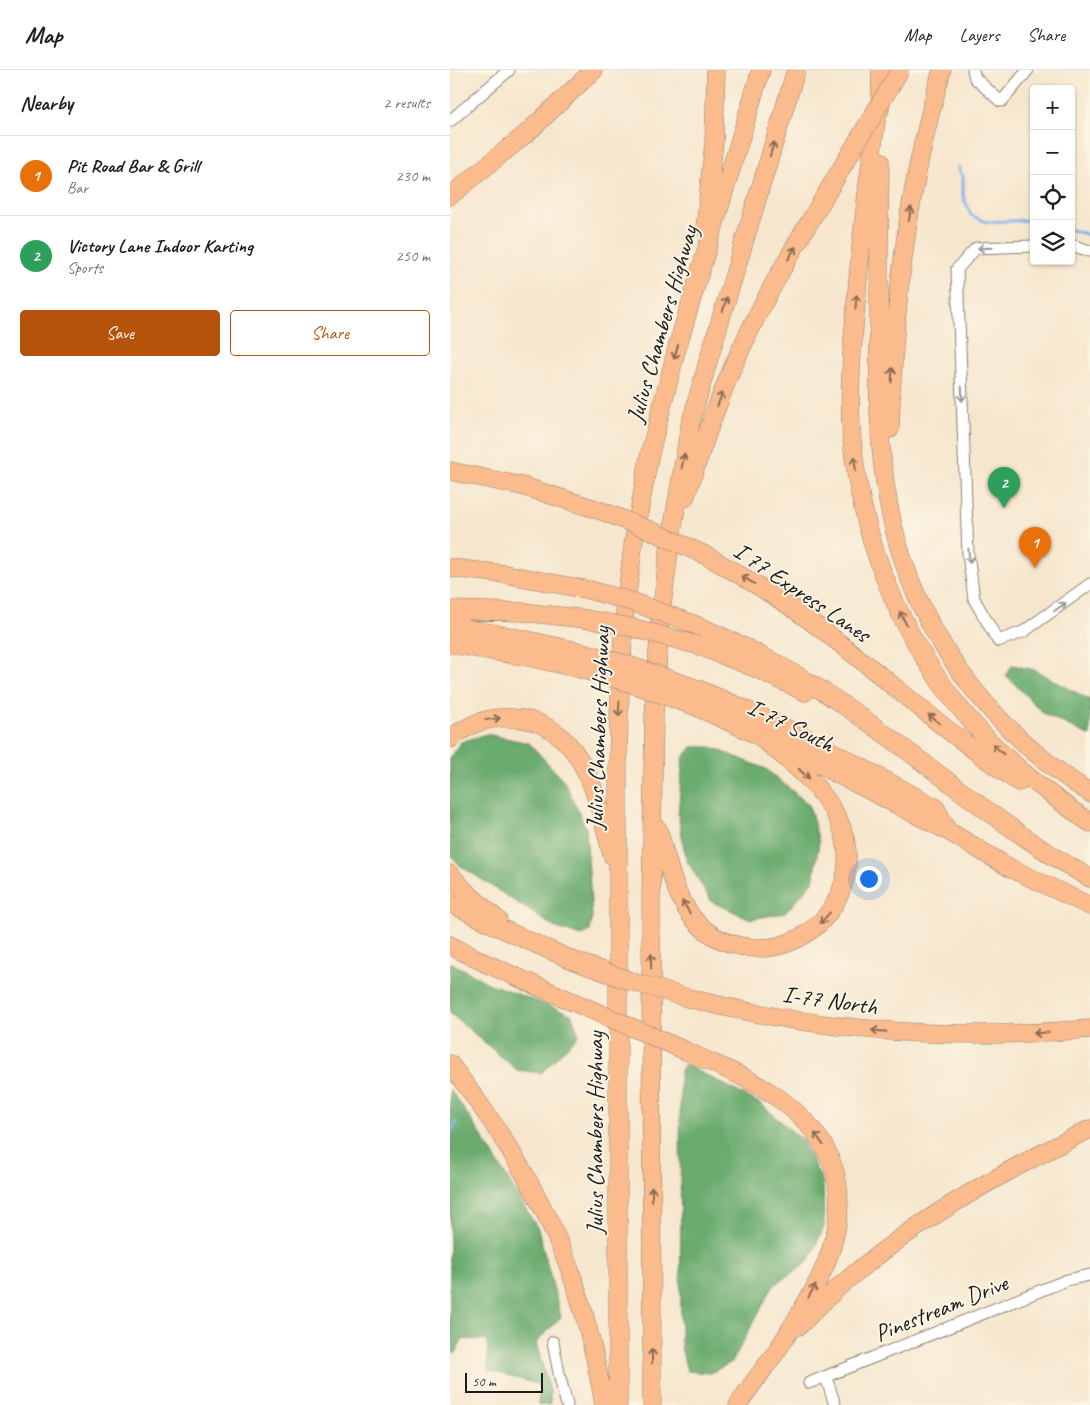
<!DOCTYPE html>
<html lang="en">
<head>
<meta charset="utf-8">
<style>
  :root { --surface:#fff; --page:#f2f2f2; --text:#202124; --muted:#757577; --line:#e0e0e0; --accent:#b45309 }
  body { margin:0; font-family:Caveat,sans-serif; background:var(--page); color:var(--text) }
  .controls { position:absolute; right:15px; top:15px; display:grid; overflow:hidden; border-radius:5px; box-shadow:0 1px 4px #0004 }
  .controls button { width:45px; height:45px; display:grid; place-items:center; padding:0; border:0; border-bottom:1px solid var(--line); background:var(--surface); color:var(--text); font:25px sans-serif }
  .scale { position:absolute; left:15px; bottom:12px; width:78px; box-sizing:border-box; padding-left:5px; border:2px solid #1c1c1c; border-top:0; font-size:14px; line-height:18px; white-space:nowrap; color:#1c1c1c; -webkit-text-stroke:4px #fcf5e5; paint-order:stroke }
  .you { position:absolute; left:418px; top:808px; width:18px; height:18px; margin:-12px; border:4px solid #fff; border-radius:50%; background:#1a73e8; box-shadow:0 0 0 8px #1a73e833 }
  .badge { display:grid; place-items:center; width:32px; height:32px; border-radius:50%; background:var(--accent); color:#fff; font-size:16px; font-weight:700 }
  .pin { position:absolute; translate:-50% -41px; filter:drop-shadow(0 1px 2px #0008) }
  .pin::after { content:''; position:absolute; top:26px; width:18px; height:15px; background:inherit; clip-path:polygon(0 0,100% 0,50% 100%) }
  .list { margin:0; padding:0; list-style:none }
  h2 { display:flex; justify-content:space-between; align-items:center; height:65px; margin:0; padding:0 20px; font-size:21px }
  h2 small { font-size:16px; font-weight:400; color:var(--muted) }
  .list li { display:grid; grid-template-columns:32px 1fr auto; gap:15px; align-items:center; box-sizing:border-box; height:80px; padding:0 20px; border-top:1px solid var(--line) }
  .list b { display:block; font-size:19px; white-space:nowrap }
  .list p { margin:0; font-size:16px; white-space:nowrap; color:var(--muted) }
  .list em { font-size:16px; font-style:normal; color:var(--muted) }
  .actions { display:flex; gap:10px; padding:15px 20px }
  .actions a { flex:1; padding:11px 0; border:1px solid var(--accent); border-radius:5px; text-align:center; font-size:18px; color:var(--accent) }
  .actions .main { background:var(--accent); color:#fff }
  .icon { flex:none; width:28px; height:28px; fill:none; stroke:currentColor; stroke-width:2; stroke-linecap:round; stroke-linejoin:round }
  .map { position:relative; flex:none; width:640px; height:1335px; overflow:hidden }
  header { display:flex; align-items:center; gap:30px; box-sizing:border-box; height:70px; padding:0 25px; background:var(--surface); border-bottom:1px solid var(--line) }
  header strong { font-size:24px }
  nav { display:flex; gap:28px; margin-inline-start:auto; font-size:18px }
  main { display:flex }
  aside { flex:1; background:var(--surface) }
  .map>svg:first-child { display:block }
  .forest { fill:#6aab6e; stroke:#436445 }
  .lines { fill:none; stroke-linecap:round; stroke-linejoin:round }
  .stream { stroke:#81b0eb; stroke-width:3 }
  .minor-casing { stroke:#898174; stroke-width:13 }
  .highway-casing { stroke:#898174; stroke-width:19 }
  .minor { stroke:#fff; stroke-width:11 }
  .highway { stroke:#fbbb8d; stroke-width:18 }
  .highway-bridge-casing { stroke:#898174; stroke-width:19; stroke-linecap:butt }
  .highway-bridge { stroke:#fbbb8d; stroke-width:18 }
  .oneway { stroke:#8c6c54 }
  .oneway2 { stroke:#999 }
  .labels { text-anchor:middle; stroke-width:4; stroke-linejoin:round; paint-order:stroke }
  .street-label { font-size:24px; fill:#1c1c1c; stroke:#fcf5e5 }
</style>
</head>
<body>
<header>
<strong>Map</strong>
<nav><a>Map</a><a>Layers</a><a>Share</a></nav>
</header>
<main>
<aside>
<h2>Nearby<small>2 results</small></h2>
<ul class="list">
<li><span class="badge" style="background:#e8710a">1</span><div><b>Pit Road Bar &amp; Grill</b><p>Bar</p></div><em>230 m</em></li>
<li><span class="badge" style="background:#2e9e5b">2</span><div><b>Victory Lane Indoor Karting</b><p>Sports</p></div><em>250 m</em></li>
</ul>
<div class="actions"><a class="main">Save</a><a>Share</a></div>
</aside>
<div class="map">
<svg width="640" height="1335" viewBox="0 0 640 1335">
  <rect width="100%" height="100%" fill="#fcf5e5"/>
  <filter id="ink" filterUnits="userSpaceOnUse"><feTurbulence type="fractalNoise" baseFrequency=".02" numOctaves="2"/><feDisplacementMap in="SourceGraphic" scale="10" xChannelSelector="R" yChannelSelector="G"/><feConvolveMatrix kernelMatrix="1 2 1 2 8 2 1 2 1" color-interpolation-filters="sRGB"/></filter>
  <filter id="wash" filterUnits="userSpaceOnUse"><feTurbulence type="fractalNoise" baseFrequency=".0096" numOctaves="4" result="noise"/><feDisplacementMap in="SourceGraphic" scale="20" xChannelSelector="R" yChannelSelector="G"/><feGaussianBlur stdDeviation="1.12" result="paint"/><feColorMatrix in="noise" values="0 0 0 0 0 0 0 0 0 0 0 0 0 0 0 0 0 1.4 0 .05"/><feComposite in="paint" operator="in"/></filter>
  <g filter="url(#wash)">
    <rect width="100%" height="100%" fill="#f6e6cd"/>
    <!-- forest -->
    <path class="forest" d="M562,595L585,600L640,630V666L593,643L556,605Z
      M36,664L79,673L114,711L136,758L142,847L140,861L131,866L104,857L8,794L0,783V687L11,672Z
      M242,677H261L316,699L359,735L369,772L363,812L335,843L301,849L262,832L236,789L228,744L233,688Z
      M0,892L38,913L121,944L129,965L91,1003L67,1000L0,943Z
      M235,994L311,1034L353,1071L373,1113L374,1157L359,1191L323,1216L282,1292L260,1303L237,1301L231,1277L230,1001Z
      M0,1019L31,1065L88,1159L111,1247L86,1273L100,1321V1335H88L90,1315L38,1300L37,1270L12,1269L6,1283L0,1282Z"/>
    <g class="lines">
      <!-- stream -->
      <path class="stream" d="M508,97L513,107V126L521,145L536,152L584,150
        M621,160L640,165
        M0,1063L6,1052"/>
    </g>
  </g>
  <g filter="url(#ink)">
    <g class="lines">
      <defs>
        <path id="minor" d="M523,0L525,8L550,31H552L578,0
          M0,51L59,0
          M621,175L640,181
          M584,176L526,178L507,199L518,484L524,529L548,571L573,562L640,514
          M103,1272L110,1308L117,1335
          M376,1307L385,1335
          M359,1313L617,1210L640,1205"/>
        <path id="highway" d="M428,37C419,103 411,168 406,233C402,279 398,325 402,370C412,476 455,578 526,657C560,695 599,724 640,753
          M430,40L431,0
          M430,91C429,145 429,199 429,253C428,313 427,372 438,431C460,555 535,656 640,723
          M0,126L77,63L144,0
          M255,159L264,72L266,0
          M440,359C443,238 458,116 492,0
          M0,401L72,416L149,440
          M235,428C252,378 268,328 291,279C320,215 358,155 394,94
          M255,485C289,504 323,524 355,547C428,600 494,662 569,712
          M0,498L55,504L139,520
          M0,540L72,542L136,549
          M0,556L54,565L132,582
          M248,556C300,578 349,604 395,636C478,692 552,759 640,808
          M0,574L78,587L131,599
          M247,575L307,599L355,622
          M248,619L297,640L351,665L485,737L498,761
          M247,637L343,681L498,761L560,798L640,836
          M0,669C19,654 38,646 63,648C134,651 148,731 162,785
          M208,759C217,789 223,822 242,847C254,862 271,872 290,876C362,891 419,817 389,751C371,713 334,687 303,661
          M0,804L16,822L48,850
          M0,833L48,857L122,890
          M0,875L35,893L121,931
          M238,928C370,962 505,971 640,959
          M236,981C268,996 303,1009 331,1030C401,1082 402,1148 363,1221C352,1240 340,1261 328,1279C315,1298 300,1316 288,1335
          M0,994C44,1051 85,1114 112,1180C133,1230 145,1282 154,1335
          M349,1256C365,1240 381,1223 398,1209C471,1147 555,1101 640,1059
          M168,1335V695L169,645L174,548L184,469L200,383L227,278L311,0
          M202,1335L201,832L204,646L210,551L220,474L240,355L259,288L346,0"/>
      </defs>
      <!-- minor casing -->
      <use href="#minor" class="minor-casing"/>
      <!-- highway casing -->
      <use href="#highway" class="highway-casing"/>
      <!-- minor -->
      <use href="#minor" class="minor"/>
      <!-- highway -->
      <use href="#highway" class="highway"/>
      <defs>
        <path id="highway-bridge" d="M394,94L450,0
          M149,440L202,461L255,485
          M139,520L183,532L248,556
          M136,549L180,557L247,575
          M132,582L178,595L248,619
          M131,599L177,612L247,637
          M122,890L180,911L238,928
          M121,931L236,981"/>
      </defs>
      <!-- highway-bridge casing -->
      <use href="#highway-bridge" class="highway-bridge-casing"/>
      <!-- highway-bridge -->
      <use href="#highway-bridge" class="highway-bridge"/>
    </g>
    <!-- one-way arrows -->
    <defs><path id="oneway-shaft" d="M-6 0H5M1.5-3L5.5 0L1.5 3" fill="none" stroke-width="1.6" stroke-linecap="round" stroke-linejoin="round" transform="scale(1.25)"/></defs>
    <g class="oneway">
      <use href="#oneway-shaft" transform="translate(322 79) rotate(-73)"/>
      <use href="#oneway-shaft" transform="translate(460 144) rotate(-80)"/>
      <use href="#oneway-shaft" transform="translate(342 183) rotate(-60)"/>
      <use href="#oneway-shaft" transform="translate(406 232) rotate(-85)"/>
      <use href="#oneway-shaft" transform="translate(275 234) rotate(-73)"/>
      <use href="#oneway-shaft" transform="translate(226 282) rotate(106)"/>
      <use href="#oneway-shaft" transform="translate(442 305) rotate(-87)"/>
      <use href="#oneway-shaft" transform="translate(270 329) rotate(-69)"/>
      <use href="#oneway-shaft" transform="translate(233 391) rotate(-80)"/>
      <use href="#oneway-shaft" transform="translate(405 394) rotate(-97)"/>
      <use href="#oneway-shaft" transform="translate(298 510) rotate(-149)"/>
      <use href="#oneway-shaft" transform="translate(453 548) rotate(-117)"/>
      <use href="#oneway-shaft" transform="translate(169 639) rotate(93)"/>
      <use href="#oneway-shaft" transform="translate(43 649) rotate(-8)"/>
      <use href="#oneway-shaft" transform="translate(484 649) rotate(-142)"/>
      <use href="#oneway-shaft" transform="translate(548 679) rotate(-136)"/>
      <use href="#oneway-shaft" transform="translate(354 704) rotate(44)"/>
      <use href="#oneway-shaft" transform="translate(236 837) rotate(-120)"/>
      <use href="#oneway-shaft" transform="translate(375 848) rotate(132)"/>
      <use href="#oneway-shaft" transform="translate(201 891) rotate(-90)"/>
      <use href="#oneway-shaft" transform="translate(429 961) rotate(-175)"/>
      <use href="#oneway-shaft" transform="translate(591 963) rotate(177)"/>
      <use href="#oneway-shaft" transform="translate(369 1069) rotate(-125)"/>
      <use href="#oneway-shaft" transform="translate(202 1124) rotate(-90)"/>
      <use href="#oneway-shaft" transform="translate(362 1221) rotate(-61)"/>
      <use href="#oneway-shaft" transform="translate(202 1286) rotate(-90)"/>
    </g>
    <g class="oneway2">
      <use href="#oneway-shaft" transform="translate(535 178) rotate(178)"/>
      <use href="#oneway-shaft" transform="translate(512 324) rotate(88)"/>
      <use href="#oneway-shaft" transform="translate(519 486) rotate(85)"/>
      <use href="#oneway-shaft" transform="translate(610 537) rotate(-35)"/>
    </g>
  </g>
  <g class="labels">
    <!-- street labels -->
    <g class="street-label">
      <text transform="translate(212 254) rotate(-74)" y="8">Julius Chambers Highway</text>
      <text transform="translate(352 522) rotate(34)" y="8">I 77 Express Lanes</text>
      <text transform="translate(341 655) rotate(26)" y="8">I-77 South</text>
      <text transform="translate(148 658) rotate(-88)" y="8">Julius Chambers Highway</text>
      <text transform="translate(380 930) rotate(8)" y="8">I-77 North</text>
      <text transform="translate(145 1063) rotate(-90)" y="8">Julius Chambers Highway</text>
      <text transform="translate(491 1238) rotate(-22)" y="8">Pinestream Drive</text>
    </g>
  </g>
</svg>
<div class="controls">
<button>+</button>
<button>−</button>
<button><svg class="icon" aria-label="locate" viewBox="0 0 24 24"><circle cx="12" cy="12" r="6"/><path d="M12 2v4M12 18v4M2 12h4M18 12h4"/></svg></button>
<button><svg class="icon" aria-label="layers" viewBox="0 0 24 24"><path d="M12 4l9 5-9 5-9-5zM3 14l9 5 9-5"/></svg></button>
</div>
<div class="scale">50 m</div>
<div class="you"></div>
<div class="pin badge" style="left:585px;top:498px;background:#e8710a">1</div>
<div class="pin badge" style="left:554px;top:438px;background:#2e9e5b">2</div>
</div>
</main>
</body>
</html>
